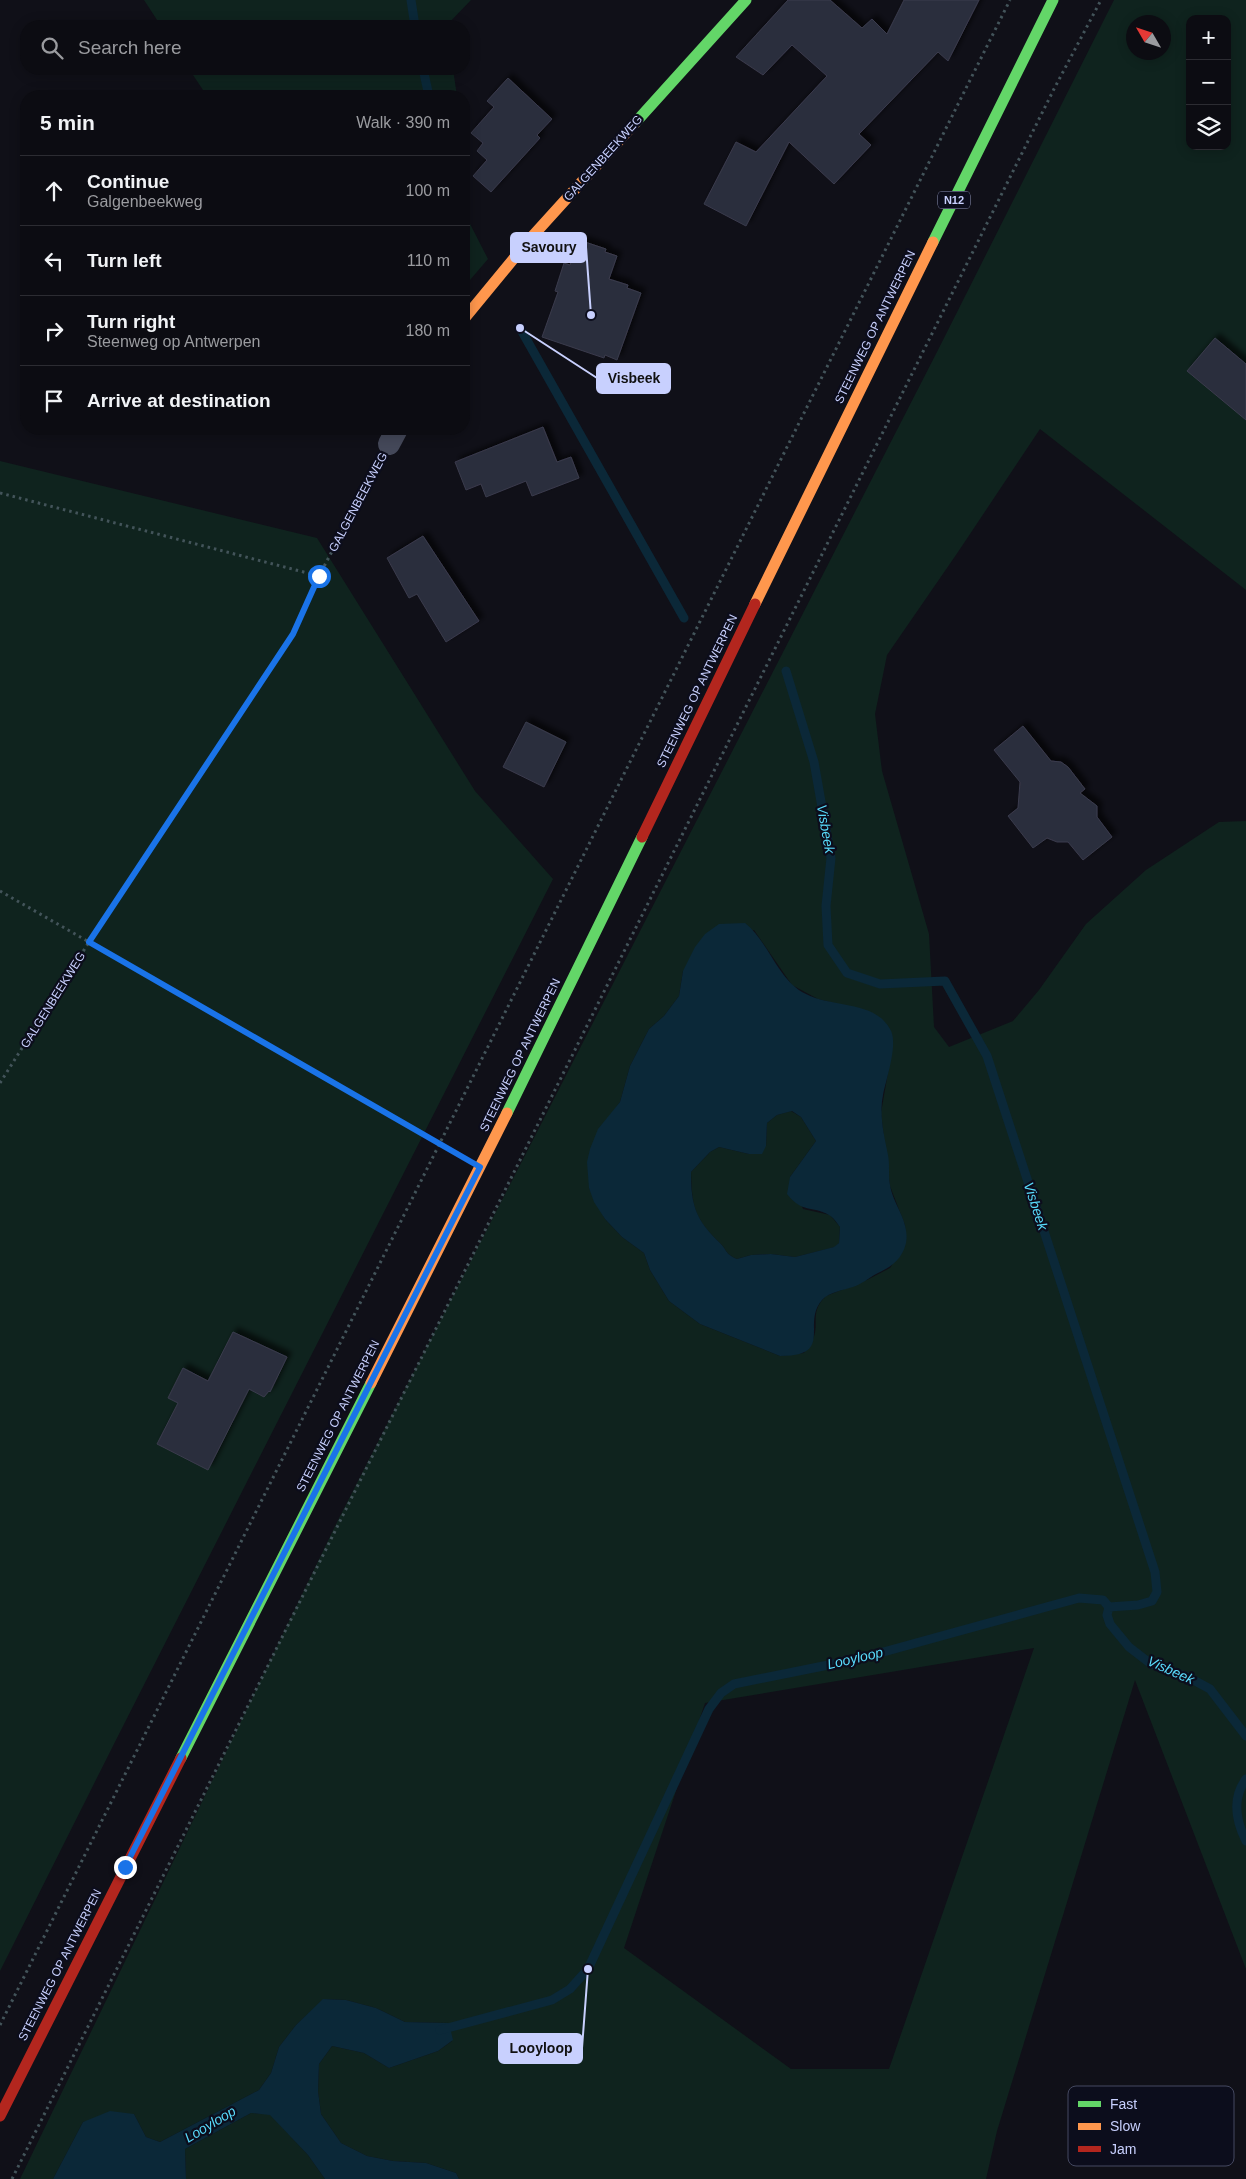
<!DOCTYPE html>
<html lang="en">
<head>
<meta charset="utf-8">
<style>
  :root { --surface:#0c0c12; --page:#15151b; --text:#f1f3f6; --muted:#9a9b9f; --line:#2c2c32 }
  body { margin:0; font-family:Helvetica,sans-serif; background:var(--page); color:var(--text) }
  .controls { position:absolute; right:15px; top:15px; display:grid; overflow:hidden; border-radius:10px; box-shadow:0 2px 12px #0003 }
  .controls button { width:45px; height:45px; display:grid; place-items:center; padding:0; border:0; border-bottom:1px solid var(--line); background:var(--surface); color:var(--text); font:25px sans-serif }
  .compass { position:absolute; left:1126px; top:15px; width:45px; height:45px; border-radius:50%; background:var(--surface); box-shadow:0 2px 12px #0003; rotate:309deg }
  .stop { position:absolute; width:15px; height:15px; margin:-11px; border:4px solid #1a73e8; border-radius:50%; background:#fff }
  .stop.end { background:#1a73e8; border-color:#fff; box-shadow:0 1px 5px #0008 }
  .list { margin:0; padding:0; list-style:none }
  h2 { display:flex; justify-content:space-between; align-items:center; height:65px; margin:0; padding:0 20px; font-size:21px }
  h2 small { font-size:16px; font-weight:400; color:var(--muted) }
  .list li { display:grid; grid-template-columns:32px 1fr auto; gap:15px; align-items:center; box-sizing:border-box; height:70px; padding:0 20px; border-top:1px solid var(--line) }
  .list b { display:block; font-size:19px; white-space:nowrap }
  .list p { margin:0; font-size:16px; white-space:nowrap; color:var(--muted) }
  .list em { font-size:16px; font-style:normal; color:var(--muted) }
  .icon { flex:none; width:28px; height:28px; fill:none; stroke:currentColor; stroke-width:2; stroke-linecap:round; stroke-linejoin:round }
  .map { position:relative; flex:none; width:1246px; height:2179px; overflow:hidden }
  .search { position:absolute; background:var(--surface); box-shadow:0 2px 12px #0003; left:20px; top:20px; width:450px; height:55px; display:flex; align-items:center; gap:12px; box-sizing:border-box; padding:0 18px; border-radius:20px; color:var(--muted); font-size:19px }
  .panel { position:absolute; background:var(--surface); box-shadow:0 2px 12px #0003; left:20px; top:90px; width:450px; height:345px; border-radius:20px }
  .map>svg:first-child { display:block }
  .green { fill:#0f231e; fill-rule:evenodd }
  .water { fill:#0b2838; fill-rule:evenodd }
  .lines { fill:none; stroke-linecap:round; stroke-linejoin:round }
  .stream { stroke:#0b2838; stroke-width:9 }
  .building { fill:#2c2e3c; stroke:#3a3b4d; filter:url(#shadow) }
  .path { stroke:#43545a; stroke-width:3; stroke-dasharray:2.5 4; stroke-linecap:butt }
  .street { stroke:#444859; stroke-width:22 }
  .fast { stroke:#63d668; stroke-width:11 }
  .slow { stroke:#ff974d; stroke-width:11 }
  .jam { stroke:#b3261e; stroke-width:11 }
  .route { stroke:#1a73e8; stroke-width:6 }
  .labels { text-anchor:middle; stroke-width:4.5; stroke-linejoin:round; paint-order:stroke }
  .shield { fill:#0c0d1c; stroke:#9096ba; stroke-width:1 }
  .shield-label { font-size:11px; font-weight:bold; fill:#c8d0fe }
  .street-label { font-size:12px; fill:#c8d0fe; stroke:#0c0d1c }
  .water-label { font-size:14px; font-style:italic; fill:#58dafb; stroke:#0c0d1c }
  .key { fill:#0c0d1c; stroke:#444860; stroke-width:1 }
  .key-label { font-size:14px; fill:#c8d0fe }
  .leader { fill:none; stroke:#c8d0fe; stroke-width:2 }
  .callout-dot { fill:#c8d0fe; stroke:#0c0d1c; stroke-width:2 }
  .callout { fill:#c8d0fe; stroke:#c8d0fe; stroke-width:2 }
  .callout-label { font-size:14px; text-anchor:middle; font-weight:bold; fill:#111 }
</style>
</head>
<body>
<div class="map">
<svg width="1246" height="2179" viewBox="0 0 1246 2179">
  <defs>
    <filter id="shadow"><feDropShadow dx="4.5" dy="-4.5" stdDeviation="2.5" flood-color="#0009"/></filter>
  </defs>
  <rect width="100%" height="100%" fill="#101018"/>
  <!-- green -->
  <path class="green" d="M144,0H471L446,26H161Z
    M1114,0H1246V590L1040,429L958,552L887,655L875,714L882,771L929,934L934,1027L949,1047L1013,1021L1039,990L1086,924L1146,870L1219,822L1246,821V1969L1135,1680L997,2131L986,2179H459L456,2173L426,2163L393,2161L367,2156L341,2143L321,2114L318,2091L319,2064L332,2046L364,2053L389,2068L438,2051L452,2041L449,2023L405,2022L376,2008L346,2000L324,1999L296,2025L279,2047L271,2073L259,2090L160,2142L146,2137L134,2114L83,2122L53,2179H20L338,1520L938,350ZM1190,19H1227V146H1190ZM1134,22H1164V52H1134ZM754,930L792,985L818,999L866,1011L890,1061L881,1113L890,1186L905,1225L906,1242L890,1268L867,1280L826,1296C809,1312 820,1324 813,1339C811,1344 807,1348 804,1353L780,1356L700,1324L669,1301L650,1270L644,1253L622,1237L605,1219L589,1188V1175L613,1112L620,1102L630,1066L649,1029L664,1016L679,996L683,971ZM1034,1648L889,2069H791L624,1948L705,1703Z
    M189,69H453L457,96H207Z
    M464,188L466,216L488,259L464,287Z
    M0,461L317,538L475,791L553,879L119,1734L0,1971Z
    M791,1111L801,1117L816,1141L790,1177L803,1209L830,1215L840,1227L839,1243L835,1247L795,1257L771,1254L751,1255L737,1259C724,1253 728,1251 720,1243C694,1218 692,1207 691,1172L710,1152L719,1147L749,1154L766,1146L767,1123L777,1115Z
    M251,2113L270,2114L308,2155L325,2179H186L185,2149Z"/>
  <!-- water -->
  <path class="water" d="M745,923C770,943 777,980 806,994C832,1008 874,1000 890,1029C899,1043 886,1079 883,1095C879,1115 884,1135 888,1155C890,1165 888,1175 890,1185C893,1205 910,1221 906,1243C902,1260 891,1267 876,1274C869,1278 862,1284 853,1287C844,1290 829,1292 822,1300C801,1324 835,1356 780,1356L700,1324L669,1301L650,1270L644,1253L622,1237L605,1219L594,1202L589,1188L587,1162L590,1149L598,1129L620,1102L630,1066L649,1029L664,1016L679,996L683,971L695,947L705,934L719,924ZM792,1111L801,1117L816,1141L790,1177L787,1194C803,1214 811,1205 829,1215C833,1217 837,1223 840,1227L839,1243L834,1247L795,1257L771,1254L751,1255L737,1259C724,1253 728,1251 720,1243C696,1220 691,1206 691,1172L710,1152L719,1147L749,1154H762L766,1146L767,1123L777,1115Z
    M323,1999L346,2000L376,2008L405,2022L449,2023L453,2040L438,2051L389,2068L364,2053L332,2046L319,2064L318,2091L321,2114L341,2143L367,2156L393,2161L426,2163L456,2173L459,2179H325L308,2155L270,2115L251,2113L185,2149L186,2179H53L83,2122L110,2111L134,2114L146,2137L160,2142L259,2090L271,2073L279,2047L296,2025Z"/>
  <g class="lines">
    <!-- stream -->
    <path class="stream" d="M411,0L415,26
      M423,69L429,96
      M520,328L684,618
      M786,671L814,762L831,858L826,906L828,945L847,973L880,984L945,981L987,1056L1155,1572L1157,1592L1152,1601L1138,1605L1109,1607L1107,1615L1110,1624L1129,1647L1151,1664L1188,1677L1210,1689L1246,1736
      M1246,1779C1232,1798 1236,1821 1246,1841
      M440,2030L552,2000L570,1989L588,1969L709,1709L721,1693L734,1684L858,1659L1079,1598L1103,1600L1109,1607"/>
  </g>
  <!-- building -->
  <path class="building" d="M788,0H830L862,28L872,19L887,34L904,0H979L948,61L938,52L859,134L871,145L834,184L789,142L746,226L704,204L736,142L756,152L827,76L792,45L763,75L736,57Z
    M508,78L552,119L537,135L540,138L491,192L473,176L487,160L477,151L483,143L471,133L494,107L487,101Z
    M579,240L606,249L605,252L617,256L609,279L628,285L627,288L641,293L617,360L605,355L604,358L542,337L558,292L555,291L564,263L570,265Z
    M1215,338L1246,364V420L1187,371Z
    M543,427L557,462L571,457L579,478L532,496L526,481L486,497L481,484L466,490L455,462Z
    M423,536L479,621L446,642L417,594L409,598L387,558Z
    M526,722L566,742L544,787L503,767Z
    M1023,726L1051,761L1061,762L1068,767L1085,789L1080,793L1097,806V817L1112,837L1083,860L1068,842H1057L1047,838L1033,848L1008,816L1018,808L1020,782L994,750Z
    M233,1332L287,1357L270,1392L269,1391L264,1397L249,1389L208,1470L157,1444L178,1403L168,1398L183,1368L208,1381Z"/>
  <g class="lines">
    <!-- path -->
    <path class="path" d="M0,493L319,576
      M0,891L457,1153
      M0,1083L89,942L293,634L319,576L377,466
      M0,2025L1010,0
      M12,2179L1054,89L1101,0"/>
    <!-- street -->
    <path class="street" d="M389,444L397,429"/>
    <!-- fast -->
    <path class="fast" d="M635,123L746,0
      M933,242L1053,0
      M507,1113L642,837
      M181,1758L371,1383"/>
    <!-- slow -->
    <path class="slow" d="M464,319L529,240L635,123
      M755,604L933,242
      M371,1383L507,1113"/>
    <!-- jam -->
    <path class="jam" d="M642,837L755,604
      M0,2116L181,1758"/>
  </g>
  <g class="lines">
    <!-- route -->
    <path class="route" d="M125,1867L480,1167L89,942L293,634L319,576"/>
  </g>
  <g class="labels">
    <!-- shield labels -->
    <rect class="shield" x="938" y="191.5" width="32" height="17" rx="4"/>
    <g class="shield-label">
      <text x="954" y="204">N12</text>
    </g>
    <!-- street labels -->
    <g class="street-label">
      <text transform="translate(603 158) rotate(-48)" y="4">GALGENBEEKWEG</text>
      <text transform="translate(875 327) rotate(-64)" y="4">STEENWEG OP ANTWERPEN</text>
      <text transform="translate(358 502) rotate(-62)" y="4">GALGENBEEKWEG</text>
      <text transform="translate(697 691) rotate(-64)" y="4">STEENWEG OP ANTWERPEN</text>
      <text transform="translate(53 1000) rotate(-58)" y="4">GALGENBEEKWEG</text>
      <text transform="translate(520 1055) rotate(-64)" y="4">STEENWEG OP ANTWERPEN</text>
      <text transform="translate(338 1416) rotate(-63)" y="4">STEENWEG OP ANTWERPEN</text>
      <text transform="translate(60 1965) rotate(-63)" y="4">STEENWEG OP ANTWERPEN</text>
    </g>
    <!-- water labels -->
    <g class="water-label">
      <text transform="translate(826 829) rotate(80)" y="5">Visbeek</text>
      <text transform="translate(1036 1206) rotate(72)" y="5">Visbeek</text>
      <text transform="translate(855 1658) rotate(-13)" y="5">Looyloop</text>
      <text transform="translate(1171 1670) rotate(24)" y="5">Visbeek</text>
      <text transform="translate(210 2124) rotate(-31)" y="5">Looyloop</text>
    </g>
  </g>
  <!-- legend -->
  <rect x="1068" y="2086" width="166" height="80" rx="8" class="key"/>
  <rect x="1078" y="2101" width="23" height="6" fill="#63d668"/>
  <rect x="1078" y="2123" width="23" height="7" fill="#ff974d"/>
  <rect x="1078" y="2146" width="23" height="6" fill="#b3261e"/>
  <g class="key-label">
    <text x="1110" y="2109">Fast</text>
    <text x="1110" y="2131">Slow</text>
    <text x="1110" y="2154">Jam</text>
  </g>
  <!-- callouts -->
  <path class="leader" d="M591 315L586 247M520 328L597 378M588 1969L582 2048"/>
  <g class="callout-dot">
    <circle cx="591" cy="315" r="5"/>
    <circle cx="520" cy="328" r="5"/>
    <circle cx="588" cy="1969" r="5"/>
  </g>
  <g class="callout">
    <rect x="511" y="233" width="75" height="29" rx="5"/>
    <rect x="597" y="364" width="73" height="29" rx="5"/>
    <rect x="499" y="2034" width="83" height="29" rx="5"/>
  </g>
  <g class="callout-label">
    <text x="549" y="252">Savoury</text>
    <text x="634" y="383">Visbeek</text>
    <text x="541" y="2053">Looyloop</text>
  </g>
</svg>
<div class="controls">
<button>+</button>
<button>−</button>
<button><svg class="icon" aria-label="layers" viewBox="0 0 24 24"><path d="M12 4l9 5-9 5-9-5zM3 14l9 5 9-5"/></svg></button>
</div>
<svg class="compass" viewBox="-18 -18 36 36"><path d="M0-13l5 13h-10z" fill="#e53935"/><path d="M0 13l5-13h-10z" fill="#9a9b9f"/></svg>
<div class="stop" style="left:319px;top:576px"></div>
<div class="stop end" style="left:125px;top:1867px"></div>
<div class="search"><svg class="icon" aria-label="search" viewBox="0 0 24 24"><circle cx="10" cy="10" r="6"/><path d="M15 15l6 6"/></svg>Search here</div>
<section class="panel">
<h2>5 min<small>Walk · 390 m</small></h2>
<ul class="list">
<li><svg class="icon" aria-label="ahead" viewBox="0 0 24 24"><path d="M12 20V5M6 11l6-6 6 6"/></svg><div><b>Continue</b><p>Galgenbeekweg</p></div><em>100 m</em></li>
<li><svg class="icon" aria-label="left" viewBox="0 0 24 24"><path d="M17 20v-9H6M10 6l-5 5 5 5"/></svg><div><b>Turn left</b></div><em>110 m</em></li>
<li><svg class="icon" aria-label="right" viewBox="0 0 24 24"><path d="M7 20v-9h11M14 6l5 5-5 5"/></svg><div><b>Turn right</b><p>Steenweg op Antwerpen</p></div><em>180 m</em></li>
<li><svg class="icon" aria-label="arrive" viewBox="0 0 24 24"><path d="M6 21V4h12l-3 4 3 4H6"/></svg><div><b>Arrive at destination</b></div></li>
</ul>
</section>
</div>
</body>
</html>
